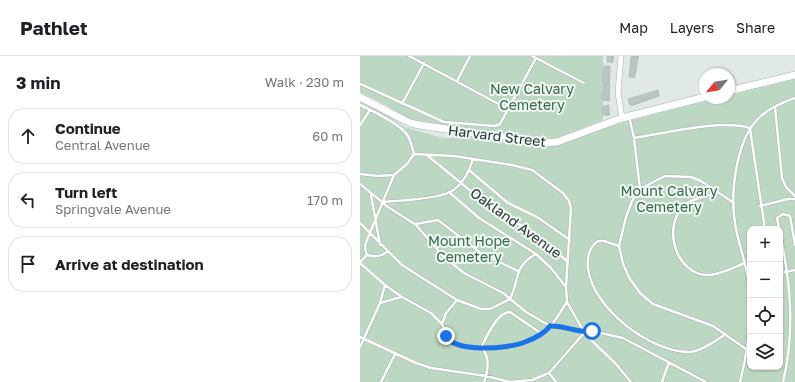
<!DOCTYPE html>
<html lang="en">
<head>
<meta charset="utf-8">
<style>
  :root { --surface:#fff; --page:#f2f2f2; --text:#202124; --muted:#757577; --line:#e0e0e0 }
  body { margin:0; font-family:"Golos Text",sans-serif; background:var(--page); color:var(--text) }
  .controls { position:absolute; right:12px; bottom:12px; display:grid; overflow:hidden; border-radius:8px; box-shadow:0 1px 3px #0004 }
  .controls button { width:36px; height:36px; display:grid; place-items:center; padding:0; border:0; border-bottom:1px solid var(--line); background:var(--surface); color:var(--text); font:20px sans-serif }
  .compass { position:absolute; left:339px; top:12px; width:36px; height:36px; border-radius:50%; background:var(--surface); box-shadow:0 1px 3px #0004; rotate:240deg }
  .stop { position:absolute; width:12px; height:12px; margin:-9px; border:3px solid #1a73e8; border-radius:50%; background:#fff }
  .stop.end { background:#1a73e8; border-color:#fff; box-shadow:0 1px 4px #0008 }
  .list { margin:0; padding:0; list-style:none }
  h2 { display:flex; justify-content:space-between; align-items:center; height:52px; margin:0; padding:0 16px; font-size:17px }
  h2 small { font-size:13px; font-weight:400; color:var(--muted) }
  .list li { display:grid; grid-template-columns:26px 1fr auto; gap:12px; align-items:center; box-sizing:border-box; height:56px; margin:0 8px 8px; padding:0 8px; border:1px solid var(--line); border-radius:16px }
  .list b { display:block; font-size:15px; white-space:nowrap }
  .list p { margin:0; font-size:13px; white-space:nowrap; color:var(--muted) }
  .list em { font-size:13px; font-style:normal; color:var(--muted) }
  .icon { flex:none; width:22px; height:22px; fill:none; stroke:currentColor; stroke-width:2; stroke-linecap:round; stroke-linejoin:round }
  .map { position:relative; flex:none; width:435px; height:326px; overflow:hidden }
  header { display:flex; align-items:center; gap:24px; box-sizing:border-box; height:56px; padding:0 20px; background:var(--surface); border-bottom:1px solid var(--line) }
  header strong { font-size:19px }
  nav { display:flex; gap:22px; margin-inline-start:auto; font-size:14px }
  main { display:flex }
  aside { flex:1; background:var(--surface) }
  .map>svg:first-child { display:block }
  .green { fill:#bcd8c2; fill-rule:evenodd }
  .shadow { fill:#0003 }
  .building { fill:#b9c6c1; stroke:#b4c2bb }
  .lines { fill:none; stroke-linecap:round; stroke-linejoin:round }
  .service-casing { stroke:#a4b0ab; stroke-width:3.5 }
  .minor-casing { stroke:#a4b0ab; stroke-width:6 }
  .secondary-casing { stroke:#a1b3ac; stroke-width:8 }
  .service { stroke:#fff; stroke-width:2.5 }
  .minor { stroke:#fff; stroke-width:5 }
  .secondary { stroke:#fff; stroke-width:7 }
  .route { stroke:#1a73e8; stroke-width:5 }
  .labels { text-anchor:middle; stroke-width:4; stroke-linejoin:round; paint-order:stroke }
  .park-label { font-size:14px; fill:#336946; stroke:#f0f6f3 }
  .street-label { font-size:14px; fill:#233731; stroke:#f0f6f3 }
</style>
</head>
<body>
<header>
<strong>Pathlet</strong>
<nav><a>Map</a><a>Layers</a><a>Share</a></nav>
</header>
<main>
<aside>
<h2>3 min<small>Walk · 230 m</small></h2>
<ul class="list">
<li><svg class="icon" aria-label="ahead" viewBox="0 0 24 24"><path d="M12 20V5M6 11l6-6 6 6"/></svg><div><b>Continue</b><p>Central Avenue</p></div><em>60 m</em></li>
<li><svg class="icon" aria-label="left" viewBox="0 0 24 24"><path d="M17 20v-9H6M10 6l-5 5 5 5"/></svg><div><b>Turn left</b><p>Springvale Avenue</p></div><em>170 m</em></li>
<li><svg class="icon" aria-label="arrive" viewBox="0 0 24 24"><path d="M6 21V4h12l-3 4 3 4H6"/></svg><div><b>Arrive at destination</b></div></li>
</ul>
</aside>
<div class="map">
<svg width="435" height="326" viewBox="0 0 435 326">
  <rect width="100%" height="100%" fill="#e0e9e5"/>
  <!-- green -->
  <path class="green" d="M0,0H243V64L197,82L175,83L48,63L28,50L0,36Z
    M435,23V326H0V46L24,57L44,71L83,82L107,81L127,85L184,91L203,88L229,77L265,66L346,45L369,42V40ZM390,173H420V311H390Z"/>
  <!-- shadow -->
  <path class="shadow" d="M248,0H254L253,7L248,6Z
    M271,0H279L275,22L270,21Z
    M249,11L250,45H244L243,25Z
    M297,35L300,40L272,50L270,49Z
    M248,50L250,59L246,60L244,58Z"/>
  <!-- building -->
  <path class="building" d="M247,0H252V6H247Z
    M271,1H278L274,21H269Z
    M244,10H250L249,44H242V36H244V25H242Z
    M298,34L299,39L270,49L268,43Z
    M249,49V58L243,59L242,51Z"/>
  <g class="lines">
    <defs>
      <path id="service" d="M49,0L148,53
        M172,0L224,27
        M97,25L110,0
        M0,28L84,66L135,70L140,68L176,2
        M42,48L64,7
        M0,49C13,55 41,68 48,80C51,85 52,92 54,98
        M415,51L422,122L426,131L435,140
        M269,60L274,82L280,133
        M0,69L10,54
        M390,73L405,173
        M274,82C306,77 360,63 390,72
        M54,98L94,100L152,109L172,114L203,137L209,145L211,152L206,231L207,246L224,276
        M68,100L128,149L151,165L168,172L207,205
        M109,114L148,147L177,161L210,184
        M0,118L18,120L34,119
        M0,128L28,151L56,169L83,200L104,217L143,237L166,256L190,270L210,271L224,277L255,307L271,326
        M89,136L119,162L176,198L191,212L206,231
        M357,137C347,140 335,142 327,147C300,167 315,221 350,219C362,218 373,212 385,207
        M11,139L20,189
        M22,146C38,145 77,143 90,136C103,129 109,116 113,103
        M374,147L341,125L331,121L305,120L280,133L272,145L266,161L259,190L263,208L270,223L280,237L293,248L353,270L386,293
        M400,150L428,143H435
        M0,167L42,209L97,244L121,253H130L150,243
        M56,168L78,164L121,197L158,215
        M419,173L417,162L423,158L430,160L435,189
        M420,178C431,228 435,276 423,326
        M259,190L244,185H238C229,191 227,202 228,212C232,252 291,297 330,296C342,295 356,284 366,278
        M7,199L5,192L6,186L34,119L47,108L54,98
        M7,199C15,201 20,201 27,196
        M0,206L7,199
        M0,207L25,229L42,241L71,257L82,268L89,285C112,298 168,292 187,274C194,268 201,254 207,246
        M420,217L435,214
        M150,243C160,223 153,211 176,198
        M20,247L41,241
        M82,268L86,257L97,244
        M224,277L232,275L263,282L346,326
        M0,281L56,307L71,312L126,320L150,326L172,324L189,317L224,277
        M0,291L20,247L25,229
        M121,291C127,281 136,257 150,256L182,278
        M121,291C131,301 128,315 124,326
        M189,317L196,326
        M21,326L35,298
        M302,326L309,306
        M380,326C388,295 392,262 389,229C387,208 378,188 375,167C370,138 376,87 396,65C405,54 421,47 435,42"/>
      <path id="minor" d="M261,0L258,37L262,62"/>
      <path id="secondary" d="M369,35L435,19
        M0,41L50,67L59,69L184,87L197,86L262,62L345,41"/>
    </defs>
    <!-- service casing -->
    <use href="#service" class="service-casing"/>
    <!-- minor casing -->
    <use href="#minor" class="minor-casing"/>
    <!-- secondary casing -->
    <use href="#secondary" class="secondary-casing"/>
    <!-- service -->
    <use href="#service" class="service"/>
    <!-- minor -->
    <use href="#minor" class="minor"/>
    <!-- secondary -->
    <use href="#secondary" class="secondary"/>
  </g>
  <g class="lines">
    <!-- route -->
    <path class="route" d="M86,280C95,297 148,293 165,286C173,283 185,277 190,270C206,269 218,278 232,275"/>
  </g>
  <g class="labels">
    <!-- park labels -->
    <g class="park-label">
      <text x="172" y="38">New Calvary<tspan x="172" dy="16">Cemetery</tspan></text>
      <text x="309" y="140">Mount Calvary<tspan x="309" dy="16">Cemetery</tspan></text>
      <text x="109" y="190">Mount Hope<tspan x="109" dy="16">Cemetery</tspan></text>
    </g>
    <!-- street labels -->
    <g class="street-label">
      <text transform="translate(137 80) rotate(7)" y="5">Harvard Street</text>
      <text transform="translate(156 167) rotate(36)" y="5">Oakland Avenue</text>
    </g>
  </g>
</svg>
<div class="controls">
<button>+</button>
<button>−</button>
<button><svg class="icon" aria-label="locate" viewBox="0 0 24 24"><circle cx="12" cy="12" r="6"/><path d="M12 2v4M12 18v4M2 12h4M18 12h4"/></svg></button>
<button><svg class="icon" aria-label="layers" viewBox="0 0 24 24"><path d="M12 4l9 5-9 5-9-5zM3 14l9 5 9-5"/></svg></button>
</div>
<svg class="compass" viewBox="-18 -18 36 36"><path d="M0-13l5 13h-10z" fill="#e53935"/><path d="M0 13l5-13h-10z" fill="#757577"/></svg>
<div class="stop" style="left:232px;top:275px"></div>
<div class="stop end" style="left:86px;top:280px"></div>
</div>
</main>
</body>
</html>
